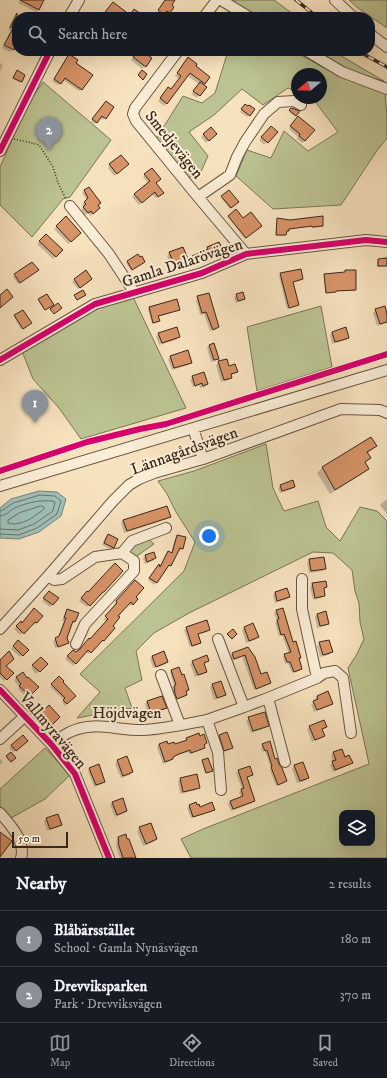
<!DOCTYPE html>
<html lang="en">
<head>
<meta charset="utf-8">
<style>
  :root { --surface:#171b24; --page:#20242c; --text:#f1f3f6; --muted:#9ea1a6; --line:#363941; --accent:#8c9099 }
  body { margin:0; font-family:"IM FELL DW Pica",serif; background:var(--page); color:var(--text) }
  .controls { position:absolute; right:12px; bottom:12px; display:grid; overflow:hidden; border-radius:8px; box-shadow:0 4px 16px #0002 }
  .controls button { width:36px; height:36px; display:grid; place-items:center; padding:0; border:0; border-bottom:1px solid var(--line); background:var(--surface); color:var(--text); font:20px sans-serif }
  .compass { position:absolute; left:291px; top:68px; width:36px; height:36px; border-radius:50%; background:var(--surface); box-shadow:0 4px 16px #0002; rotate:251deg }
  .scale { position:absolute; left:12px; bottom:10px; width:56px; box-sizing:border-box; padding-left:4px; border:2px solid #37271c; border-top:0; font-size:11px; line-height:14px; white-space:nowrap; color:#37271c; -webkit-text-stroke:3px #faecd5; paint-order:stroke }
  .you { position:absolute; left:209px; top:536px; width:14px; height:14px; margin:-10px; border:3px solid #fff; border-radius:50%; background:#1a73e8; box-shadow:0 0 0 6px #1a73e833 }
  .badge { display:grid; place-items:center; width:26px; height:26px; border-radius:50%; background:var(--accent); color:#fff; font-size:13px; font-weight:700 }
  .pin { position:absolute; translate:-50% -33px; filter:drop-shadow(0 1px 2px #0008) }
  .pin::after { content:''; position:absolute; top:21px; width:14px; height:12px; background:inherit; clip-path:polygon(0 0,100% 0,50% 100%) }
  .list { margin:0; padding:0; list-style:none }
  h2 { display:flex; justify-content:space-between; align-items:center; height:52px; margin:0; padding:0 16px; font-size:17px }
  h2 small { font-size:13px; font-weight:400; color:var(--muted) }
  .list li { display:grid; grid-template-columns:26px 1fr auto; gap:12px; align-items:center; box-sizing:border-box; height:56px; padding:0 16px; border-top:1px solid var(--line) }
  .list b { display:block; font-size:15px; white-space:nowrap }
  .list p { margin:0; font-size:13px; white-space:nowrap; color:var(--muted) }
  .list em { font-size:13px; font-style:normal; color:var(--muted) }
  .icon { flex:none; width:22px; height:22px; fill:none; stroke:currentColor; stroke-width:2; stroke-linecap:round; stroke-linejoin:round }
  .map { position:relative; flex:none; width:387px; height:858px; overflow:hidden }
  .search { position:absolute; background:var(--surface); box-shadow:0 4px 16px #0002; left:12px; right:12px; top:12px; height:44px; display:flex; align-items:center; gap:10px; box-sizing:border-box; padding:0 14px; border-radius:16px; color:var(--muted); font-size:15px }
  .sheet { height:164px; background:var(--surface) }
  nav { display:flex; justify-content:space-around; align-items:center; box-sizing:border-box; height:56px; border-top:1px solid var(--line); background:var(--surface); font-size:11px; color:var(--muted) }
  nav a { display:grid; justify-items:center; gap:2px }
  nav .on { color:var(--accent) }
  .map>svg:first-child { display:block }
  .green { fill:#bcc392; stroke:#7a7557; fill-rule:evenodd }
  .water { fill:#9ebdb6; stroke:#758178 }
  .shadow { fill:#0003 }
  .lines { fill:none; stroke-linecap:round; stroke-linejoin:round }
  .shore { stroke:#6a7269; stroke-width:1 }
  .building { fill:#d89368; stroke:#37271c }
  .minor-casing { stroke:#675644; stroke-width:12 }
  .path { stroke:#37271c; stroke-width:1.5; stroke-dasharray:1 2; stroke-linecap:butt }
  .minor { stroke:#faecd5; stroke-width:10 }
  .rail-casing { stroke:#37271c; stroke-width:3.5 }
  .rail { stroke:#faecd5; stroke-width:2; stroke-dasharray:6; stroke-linecap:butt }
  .cycleway-casing { stroke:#faecd5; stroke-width:8 }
  .cycleway { stroke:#d6006c; stroke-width:6 }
  .labels { text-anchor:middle; stroke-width:4; stroke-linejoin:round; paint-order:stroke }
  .street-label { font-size:16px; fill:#37271c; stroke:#faecd5 }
</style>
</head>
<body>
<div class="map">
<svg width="387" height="858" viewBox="0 0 387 858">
  <rect width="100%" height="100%" fill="#f7e2be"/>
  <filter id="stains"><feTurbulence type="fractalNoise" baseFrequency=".005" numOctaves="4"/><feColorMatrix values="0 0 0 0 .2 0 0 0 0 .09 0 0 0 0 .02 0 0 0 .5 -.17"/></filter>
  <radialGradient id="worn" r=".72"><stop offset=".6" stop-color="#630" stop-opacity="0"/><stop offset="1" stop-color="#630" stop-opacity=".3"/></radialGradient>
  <!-- green -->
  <path class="green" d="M231,0H274L297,17H259Z
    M349,0H387V28L358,8Z
    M228,51H294L326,69L385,93L387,115V138L376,152L341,205L273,209L236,176L247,150L271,158L284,131L308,151L338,132L314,100L310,98H321V74H297V92L288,88L263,105L242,89L214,115L189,132L208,156L200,174L187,178L156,139L183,96L202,103L215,93Z
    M316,51H333L384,81C361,77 336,63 316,51Z
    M43,82L111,140L70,197L63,199L32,237L0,205V167L28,104Z
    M133,297L186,408L81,439L59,408L33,379L22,351L96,308Z
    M321,306L332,367L257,391L247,327Z
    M266,444L273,488L284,511L318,501L326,527L340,541L360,507L377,511L387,521V858H191L181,839L203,829L369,764L348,668L357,654L364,639L360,622L359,603L355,591L352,570L333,553L313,552L189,613L154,633L136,651L142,680L125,688L132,708L77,718L100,692L80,674L184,571L195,542L176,512L167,494L158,481L194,471ZM342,813H372V843H342Z
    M147,538L154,544L134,558L126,552L133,543Z
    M45,748L70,775L45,799L11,818L0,806V789Z"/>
  <!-- water -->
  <path class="water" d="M39,491L57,492L66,499L61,516L39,532L19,539L0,538V508L11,499Z"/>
  <!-- shadow -->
  <path class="shadow" d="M20,0H41L38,9L36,12L18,3Z
    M111,5L130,16L140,17H106L103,15Z
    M158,11L163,15L161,17L156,13Z
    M14,21L17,23V46L15,45L10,52L2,48L11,31L8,29Z
    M138,51H145L144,54L150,59L142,69L131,60Z
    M201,51H209L206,54Z
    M69,55L75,63L82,89L79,91L63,80L58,85L52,81Z
    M186,61L209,77L202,85L199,95L197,98L191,94L199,84L187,76L164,106L158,101L166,91L171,90L179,79L175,76Z
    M0,63L3,65L0,72Z
    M16,73L24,75L20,83L13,79Z
    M104,104L113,107L103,120L100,118L95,124L91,122Z
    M243,108L249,115L247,117L240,112Z
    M291,109L298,112L294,116L289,112Z
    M296,120L305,141L302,143L297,139L298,137L289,129Z
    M271,127L276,132L264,145L259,140Z
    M211,128L216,134L206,143L201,137Z
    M110,165L125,167L114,176L108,168Z
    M145,175L155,183L160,195L156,198L152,194L139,205L132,197L148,183L143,177Z
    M89,188L97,206V211L90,216L88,213L85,215L81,210L84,207L82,205L87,200L82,193Z
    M229,191L237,202L230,209L221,198Z
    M236,211L243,219L261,226L245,239L228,217Z
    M66,218L80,233L68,244L54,229Z
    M278,219L322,226L321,227L312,228L311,226L288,229L284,236L276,235L277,220Z
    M46,235L61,250L53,259L37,244Z
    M219,244L222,251L221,252L199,260V262L194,264L191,258L192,257L207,251L206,249L207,248Z
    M182,248L187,259L184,262L175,265L174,263L170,264L167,256L169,253Z
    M138,255L143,263L131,270L126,263Z
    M387,257V266L377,267V261L378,260L381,259L382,258Z
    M35,272L18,284L13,277L15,275Z
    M281,274L302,279L300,281L292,282L298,305L296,306L287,309L279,276Z
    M325,275L355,290L354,291H336L334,292L325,293L324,276Z
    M75,279L89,281L78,289L72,282Z
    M46,295L52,305L44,310L38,301Z
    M237,295L244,298L242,301L236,303L234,297Z
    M198,297L218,327L216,329L210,331L204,314L200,315L196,300Z
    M176,300L179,310L177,311L157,317L159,321L157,322L152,324L148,309L149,308Z
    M376,310L387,317V322L386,323L377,326L373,313Z
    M15,316L29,324L21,329L14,317Z
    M332,332L348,338L346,340L332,344L330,335Z
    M159,334L179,337L176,340L159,345L156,336Z
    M209,346L218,358L215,361L211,362L207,348Z
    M171,357L191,362L188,365L172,370L168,359Z
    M219,362L237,372L234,374L231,375V377L229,380L221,382L216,365Z
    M193,377L207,384L205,387L200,388L199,385L193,387L190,380Z
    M371,438L376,446L367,454L370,458L364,463L368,469L362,474L330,494L317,473L322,468Z
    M281,485L294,486L292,489L280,493L278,488Z
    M387,499V514L380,505Z
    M170,517L167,519L124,533L121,523L123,520Z
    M108,535L114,547L111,549L102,545L105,538Z
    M178,536L182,548L180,551L178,550L170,565L167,567L154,585L148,580L156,568H159L166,555L168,552L171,554L175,539Z
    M153,553L155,558L153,561L145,564L143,559L145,556Z
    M309,560L325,569L322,571L309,573L307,563Z
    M135,582V597L137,599L130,606L128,604L117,616L104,640L101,642L100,641L88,654L86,652L73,666L65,659L73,651L76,653L90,640L106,622L104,619L116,606L114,604Z
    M313,584L326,587L323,590L324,595L321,598L313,600L310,587Z
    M287,589L289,597L287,599L275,603L273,595L275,593Z
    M87,592L100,593L87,607L79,601Z
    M47,595L57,598L50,607L42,601Z
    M68,611L75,622L71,624L66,638L68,643L65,645L55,648L53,641L58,638L64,621H62L65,613Z
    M276,611L300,658L298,659L301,669L299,671L292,673L288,663L285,664L283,657L285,655L289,654L282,635L279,636L275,623L277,621L274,613Z
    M317,614L327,624L325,626L317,628L315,617Z
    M42,616L34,625L32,624L20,635L14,629L21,623L22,624Z
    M187,628L209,630L207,632L197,635L200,643L197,645L190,647L184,630Z
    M244,628L257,637L255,640L246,643L242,630Z
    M18,641L27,650L20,657L11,649Z
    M320,643L332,652L329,655L320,657L317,646Z
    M247,648L261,675L270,683L267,685L254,690L242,657L232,661L230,657L232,654Z
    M152,656L167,662L164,665L153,668L150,659Z
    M41,658L47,664L36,674L31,668Z
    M0,661L12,673L4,681L0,677Z
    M208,661L204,664L206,672L204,674L195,677L190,664L193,662Z
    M172,670L188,689L186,691V695L184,697L175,700L173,694L174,693L172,688L174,686L170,672Z
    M17,677L27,680L38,687L27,698L18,689L19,687L14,680Z
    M59,677L62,682L75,696L65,706L62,702L64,700L50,687Z
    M213,685L225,695L222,697L214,700L210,687Z
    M317,696L332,704L329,706L314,712L311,704L316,701L315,699Z
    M147,701L165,708L163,710L148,715L145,704Z
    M49,707L59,717L49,726L39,716Z
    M249,718L268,725L265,728L251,733L246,721Z
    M310,727H325L322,730L324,736L322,738L312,742L307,729Z
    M220,736L232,747L229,750L222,752L217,738Z
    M200,737L206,743L201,750L189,754L188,752L175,756L172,758V759L170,761L163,764L157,747L159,744L174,745L184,742L187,739Z
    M24,743L11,754L15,758L10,762L6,758L13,752L9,748L11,745Z
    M263,745L275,760L286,781L284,783L276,786L270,770L271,768L265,751L263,752L261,747Z
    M341,750L344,758L351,763L349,765L333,772L330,765L333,762L331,756L333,753Z
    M0,759L3,762L0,765Z
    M118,761L132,772L130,775L121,778L115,764Z
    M203,761L211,771L210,772L205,773L202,762Z
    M294,766L307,778L305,781L297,783L292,768Z
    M90,769L104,781L102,784L94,787L88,771Z
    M239,771L252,775L246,778L254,801L252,803L231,811L228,804L230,801L241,797L239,792L242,789L236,773Z
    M196,775L199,787L196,790L180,794L178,781L180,779Z
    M113,802L126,811L124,813L115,817L110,805Z
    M190,806L199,808L214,809L211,812L191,818L187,808Z
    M46,819L60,825L58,827L47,831L44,821Z
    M140,828L156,839L153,842L143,846L137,831Z
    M118,838L135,858H120L116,846L117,844L116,840Z"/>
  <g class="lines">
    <!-- shore -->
    <path class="shore" d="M41,506L44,507V509C34,517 21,527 8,523V520L19,513Z
      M0,511L3,510L13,503L40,495L55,496L61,501L57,514L37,528L19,535L0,534
      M0,516C8,515 11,509 17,507C29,502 41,500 53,501L55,502L53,511L34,524L18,530L0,529"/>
  </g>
  <!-- building -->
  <path class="building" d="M20,0H44L39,10Z
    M165,0H175L172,5L174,7L170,13L167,11L164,15L158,10Z
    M113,2L130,15L134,9L145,17H111L105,12Z
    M17,13V44L14,50L4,45L13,28L10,27Z
    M137,51H147L145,53L152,58L146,67L133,57Z
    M69,54L78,60L76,63L93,75L82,90L65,78L61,84L54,79Z
    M188,57L197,64L196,66L210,77L205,84L190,73L167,104L160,98L168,87L171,89L181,76L177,73Z
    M17,70L25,75L22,82L13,78Z
    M142,70L147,74L143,80L138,75Z
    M200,82L207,87L200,96L193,91Z
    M106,101L114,107L106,119L102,116L97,123L92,119Z
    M245,104L248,106L249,105L255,109L250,116L241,109Z
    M291,108L300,111L296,116L289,110Z
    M298,116L315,130L305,141L299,136L300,134L290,126Z
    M271,126L278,132L268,143L261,137Z
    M211,127L217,134L209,141L203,134Z
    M121,155L129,164L117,174L109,164Z
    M152,168L161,179L156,183L164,193L158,197L155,192L142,203L134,194L150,181L144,174Z
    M89,187L101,203L98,205L100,208L93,214L91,211L88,213L83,207L86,204L84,202L88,198L84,190Z
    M229,190L239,202L231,208L221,196Z
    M236,209L243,218L251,212L262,226L246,238L228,216Z
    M66,216L81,233L71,242L56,226Z
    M323,216V226L312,227V226L289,229V231H287L286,235H276L277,218L290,220Z
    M46,234L63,250L56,257L39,241Z
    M219,242L223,251L200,260L201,261L195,264L192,256L208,249L207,247Z
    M183,247L188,259L177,264L176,261L173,262L169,252Z
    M138,254L140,257L142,256L145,262L132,270L127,261Z
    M387,258V266H378V259Z
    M32,262L39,270L20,283L14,274Z
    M301,269L303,279L293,282L299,305L289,308L280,273Z
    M86,270L92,279L80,288L74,279Z
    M345,270H356V290L336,291V292L326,293L324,274L345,272Z
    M7,289L13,297L0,308V295Z
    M83,290L86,295L77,300L74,295Z
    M243,292L245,299L238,301L236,294Z
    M209,293L219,327L213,330L206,312L202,313L197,296Z
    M47,294L54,305L45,310L38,299Z
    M177,299L180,310L158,316L160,321L153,323L149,307Z
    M58,303L62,308L54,314L50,309Z
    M385,306L387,314V322L380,324L375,309Z
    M23,310L32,323L23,329L14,315Z
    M177,327L180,337L162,343L158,333Z
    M346,327L349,338L335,342L332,332Z
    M214,343L219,359L214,360L209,345Z
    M188,350L192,363L174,368L170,356Z
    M227,359L229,366L235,364L238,372L231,374L232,378L224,380L218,361Z
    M204,372L208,384L203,386L202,383L195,386L192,376Z
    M371,437L377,446L367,452L371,458L365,462L369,469L335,490L322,467Z
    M293,480L295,487L282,491L280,485Z
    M167,506L171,517L127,531L123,520Z
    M108,534L118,539L114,548L104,543Z
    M177,535L186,537L183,549L180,548L171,566L169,565L157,583L149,578L159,564L160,567L168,551L172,553Z
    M154,552L156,558L147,562L145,555Z
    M324,557L326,569L311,571L309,559Z
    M115,563L123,571L104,592H103L90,606L81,598L87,591L88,592Z
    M135,580L144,588L136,597L138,599L133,605L131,602L118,616L120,617L113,626L115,628L104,641L103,640L91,653L88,650L76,664L67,656L73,650L76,652L80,649L89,638L90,639L108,619L105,616L117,603L116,601Z
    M326,581L327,587L324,588L325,596L315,598L312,583Z
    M287,588L290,597L277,601L275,592Z
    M49,591L59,598L53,605L43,598Z
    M34,608L43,616L37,623L35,622L24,634L16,626L21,621L22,623Z
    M283,608L293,642L296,641L301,658H299L302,669L294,672L290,662H287L284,654L291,652L284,634L281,635L277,620L279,619L276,610Z
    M67,609L79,613L75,622L73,621L67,638L69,643L58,647L55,638L59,636L66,618H64Z
    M326,611L329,624L320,626L317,614Z
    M207,620L210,630L198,634L201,643L192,646L186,627Z
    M253,623L259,637L249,641L244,627Z
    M233,629L237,634L232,639L227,634Z
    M18,640L29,650L23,656L13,646Z
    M329,640L333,652L323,655L319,642Z
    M248,647L255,657L261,674L267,672L271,683L256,689L245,655L234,659L232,653Z
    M9,651L14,659L6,666L14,673L7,680L0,673V660Z
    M164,651L168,662L156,667L152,656Z
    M207,655L209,661L204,663L207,672L198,675L192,661Z
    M41,657L48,664L40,672L32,665Z
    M179,667L182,675L184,674L189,690L186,691L187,695L177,699L174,691H175L174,686L176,685L171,670Z
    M23,672L27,678L28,677L39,687L30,696L19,686L21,684L16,677Z
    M59,676L64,681L63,682L76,696L67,704L63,700L65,698L51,684Z
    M221,681L226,695L217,698L212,684Z
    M328,691L333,704L317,710L313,701L318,699L317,696Z
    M162,696L167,708L151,713L147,701Z
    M49,705L60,717L52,725L41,713Z
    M265,712L269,726L253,731L248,717Z
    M324,720L327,727L322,729L325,736L315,740L309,726Z
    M227,732L233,748L224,751L219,735Z
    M199,733L200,736L204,734L207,743L204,745L205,748L191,753L190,750L179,754L173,757V759L165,762L159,744L167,741L168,744L174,742L175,744L187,740L186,738Z
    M23,735L28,741L16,751L11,745Z
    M270,741L275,759L277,758L279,764L282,768L287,781L278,785L271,767L272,766L267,750L265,751L262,744Z
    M342,749L345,757L349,755L353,763L335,770L332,761L336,760L333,752Z
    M11,752L16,758L11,762L6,756Z
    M127,756L133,772L123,776L117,760Z
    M208,758L213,771L206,773L202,760Z
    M303,762L309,778L300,781L294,765Z
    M99,764L105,782L96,785L89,768Z
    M250,766L253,775L247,777L255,801L233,809L230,801L243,796L241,789L244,788L238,770Z
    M197,774L200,788L183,792L180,778Z
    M123,798L127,811L117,815L112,802Z
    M196,802L197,805L199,804L200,807L212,802L215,810L193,817L189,805Z
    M58,814L62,825L50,829L46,818Z
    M151,823L157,839L146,844L139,827Z
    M0,832L12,841L0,857Z
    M126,834L127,839H129L136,858H123L118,843L119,842L118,837Z"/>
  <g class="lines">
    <defs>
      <path id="minor" d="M221,0L249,17
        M335,0L353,17
        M69,17L79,0
        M204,17L217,0
        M370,34L387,47
        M178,51L135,108L133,114L136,121L198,197L230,175L237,157L245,142L264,114L278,102L294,101L301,105
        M307,51L342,72L387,89
        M0,151L50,51
        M198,197L246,254
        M70,206L109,254L134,292
        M0,360L95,304L202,273L246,254L366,240L387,242
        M193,428L203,459
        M0,486L387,370
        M49,575L54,580L62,579L95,557L122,553
        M302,579V609L317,678L324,673L335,671L343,678L351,733
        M0,629L49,575L113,501L129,485L139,479L154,473L203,459L341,409L380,410L387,413
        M218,639L244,707L268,698
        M76,644L85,624L134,571V561L122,553L132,541L166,528
        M161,675L180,725
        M0,690L52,745L75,774L109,858
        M0,739L25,716
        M52,745C57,741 63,735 70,732C94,720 118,731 143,730C164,729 186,724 207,720
        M285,762L268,698L317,678
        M221,790L218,752L207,720L244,707
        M0,813C10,824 26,842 21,858"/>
    </defs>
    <!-- minor casing -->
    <use href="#minor" class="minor-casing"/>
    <!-- path -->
    <path class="path" d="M14,139L28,142L39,145L53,167L58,183L66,199"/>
    <!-- minor -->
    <use href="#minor" class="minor"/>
    <defs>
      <path id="rail" d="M296,0L317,17
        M358,51L387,67"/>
    </defs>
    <!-- rail casing -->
    <use href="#rail" class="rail-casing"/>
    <!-- rail -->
    <use href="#rail" class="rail"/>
    <defs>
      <path id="cycleway" d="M0,151L50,51
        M0,360L95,304L202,273L246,254L366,240L387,242
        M0,471L87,442L140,429L166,424L387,354
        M0,690L52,745L75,774L109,858"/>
    </defs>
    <!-- cycleway casing -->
    <use href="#cycleway" class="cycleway-casing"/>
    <!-- cycleway -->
    <use href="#cycleway" class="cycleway"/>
  </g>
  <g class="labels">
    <!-- street labels -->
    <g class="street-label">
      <text transform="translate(175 144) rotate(51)" y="6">Smedjevägen</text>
      <text transform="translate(182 262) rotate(-18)" y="6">Gamla Dalarövägen</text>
      <text transform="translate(184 450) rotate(-20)" y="6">Lännagårdsvägen</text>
      <text x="127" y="718">Höjdvägen</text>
      <text transform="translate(54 730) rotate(50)" y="6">Vallmyravägen</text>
    </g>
  </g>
  <rect width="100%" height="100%" filter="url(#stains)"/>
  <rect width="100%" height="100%" fill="url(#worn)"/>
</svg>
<div class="controls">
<button><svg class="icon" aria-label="layers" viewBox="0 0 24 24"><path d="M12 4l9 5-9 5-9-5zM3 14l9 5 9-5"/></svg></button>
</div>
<svg class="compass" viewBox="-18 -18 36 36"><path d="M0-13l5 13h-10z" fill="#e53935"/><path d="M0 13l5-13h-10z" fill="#9ea1a6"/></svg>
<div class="scale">50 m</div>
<div class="you"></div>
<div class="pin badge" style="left:35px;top:423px">1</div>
<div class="pin badge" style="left:49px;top:150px">2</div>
<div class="search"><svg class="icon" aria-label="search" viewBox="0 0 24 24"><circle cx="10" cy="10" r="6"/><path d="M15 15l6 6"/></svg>Search here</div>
</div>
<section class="sheet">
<h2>Nearby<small>2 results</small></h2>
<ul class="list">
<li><span class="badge">1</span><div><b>Blåbärsstället</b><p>School · Gamla Nynäsvägen</p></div><em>180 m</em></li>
<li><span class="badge">2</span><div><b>Drevviksparken</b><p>Park · Drevviksvägen</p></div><em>370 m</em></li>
</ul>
</section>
<nav>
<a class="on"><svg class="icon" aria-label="map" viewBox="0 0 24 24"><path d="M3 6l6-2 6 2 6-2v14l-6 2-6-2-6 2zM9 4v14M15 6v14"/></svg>Map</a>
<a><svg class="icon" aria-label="directions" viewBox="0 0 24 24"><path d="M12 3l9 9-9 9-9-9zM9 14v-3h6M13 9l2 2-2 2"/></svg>Directions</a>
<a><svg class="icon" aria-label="saved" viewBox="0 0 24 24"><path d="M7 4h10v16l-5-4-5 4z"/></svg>Saved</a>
</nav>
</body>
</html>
